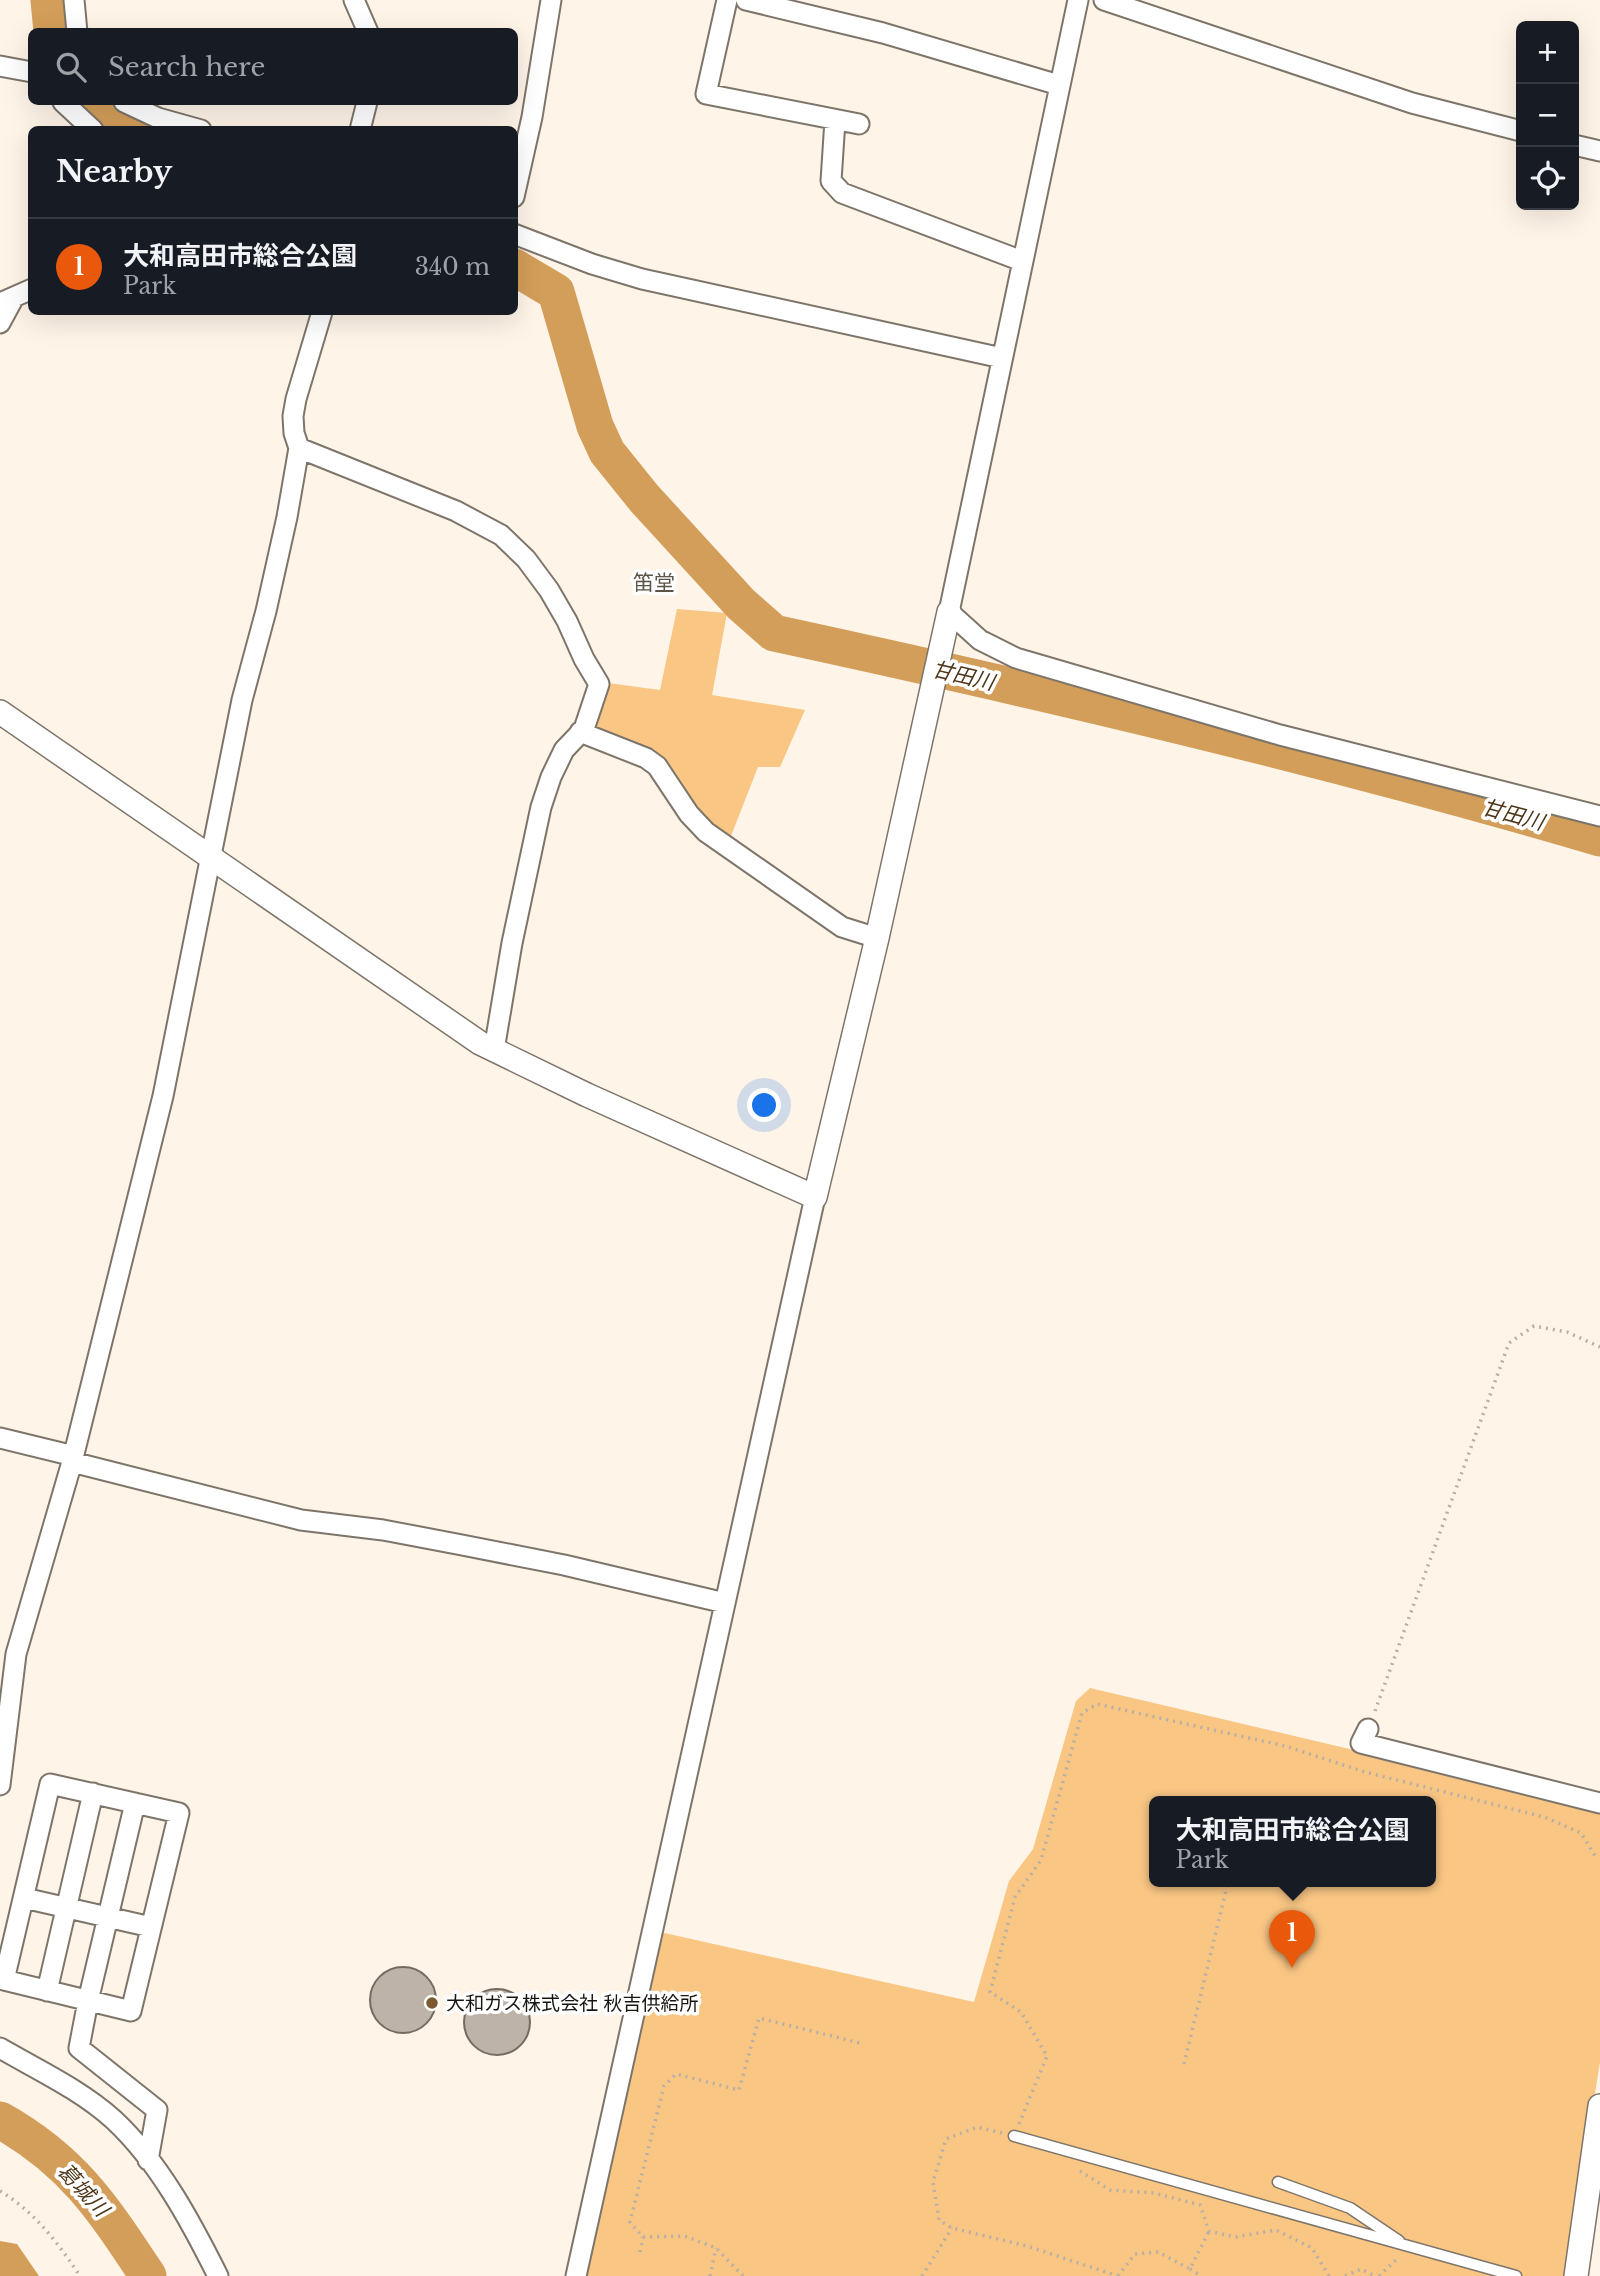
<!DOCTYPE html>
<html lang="en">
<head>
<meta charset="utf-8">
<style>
  :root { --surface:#171b24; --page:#242831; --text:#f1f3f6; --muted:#9ea1a6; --line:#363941; --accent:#ea580c }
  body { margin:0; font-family:"Libre Baskerville","Noto Sans JP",serif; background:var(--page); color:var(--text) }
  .controls { position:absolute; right:21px; top:21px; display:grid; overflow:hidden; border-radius:10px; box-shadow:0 7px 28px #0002 }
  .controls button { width:63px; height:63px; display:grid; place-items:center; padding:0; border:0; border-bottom:2px solid var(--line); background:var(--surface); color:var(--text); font:35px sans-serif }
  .you { position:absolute; left:765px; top:1106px; width:24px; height:24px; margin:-18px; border:5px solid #fff; border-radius:50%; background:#1a73e8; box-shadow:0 0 0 10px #1a73e833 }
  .badge { display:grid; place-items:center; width:46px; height:46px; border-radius:50%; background:var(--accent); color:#fff; font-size:23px; font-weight:700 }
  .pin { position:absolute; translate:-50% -58px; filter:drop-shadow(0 2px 4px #0008) }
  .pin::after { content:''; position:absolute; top:37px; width:24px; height:21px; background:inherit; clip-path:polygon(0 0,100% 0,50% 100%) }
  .popup { position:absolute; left:1149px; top:1796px; width:287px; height:91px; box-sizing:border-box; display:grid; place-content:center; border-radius:10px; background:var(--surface); filter:drop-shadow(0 2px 5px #0005); font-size:23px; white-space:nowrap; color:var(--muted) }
  .popup b { font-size:26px; color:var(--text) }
  .popup::after { content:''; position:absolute; left:50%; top:100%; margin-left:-14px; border:14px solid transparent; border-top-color:var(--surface) }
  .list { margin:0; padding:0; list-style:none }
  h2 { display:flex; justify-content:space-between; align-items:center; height:91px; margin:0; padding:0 28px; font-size:30px }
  h2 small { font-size:23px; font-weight:400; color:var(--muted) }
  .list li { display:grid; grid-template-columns:46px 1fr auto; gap:21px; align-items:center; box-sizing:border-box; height:98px; padding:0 28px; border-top:2px solid var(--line) }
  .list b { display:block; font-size:26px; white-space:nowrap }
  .list p { margin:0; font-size:23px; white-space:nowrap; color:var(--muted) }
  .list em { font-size:23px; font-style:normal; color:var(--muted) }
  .icon { flex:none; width:38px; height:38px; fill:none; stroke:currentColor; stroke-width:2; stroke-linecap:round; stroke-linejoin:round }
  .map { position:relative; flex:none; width:1600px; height:2276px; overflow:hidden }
  .search { position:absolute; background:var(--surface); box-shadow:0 7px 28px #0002; left:28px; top:28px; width:490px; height:77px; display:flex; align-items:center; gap:18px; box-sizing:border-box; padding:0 24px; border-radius:10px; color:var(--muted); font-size:26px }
  .panel { position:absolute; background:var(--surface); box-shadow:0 7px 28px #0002; left:28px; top:126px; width:490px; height:189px; border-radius:10px }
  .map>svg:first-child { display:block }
  .green { fill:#f9c684; fill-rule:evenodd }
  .water { fill:#d39e59 }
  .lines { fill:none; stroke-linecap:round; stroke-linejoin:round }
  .river { stroke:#d39e59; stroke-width:37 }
  .building { fill:#bdb3a8; stroke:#756c61; stroke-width:2 }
  .service-casing { stroke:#7e756a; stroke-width:13 }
  .minor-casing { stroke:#7e756a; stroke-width:23 }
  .tertiary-casing { stroke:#7e756a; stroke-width:26 }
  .path { stroke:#b8afa6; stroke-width:3.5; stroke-dasharray:2 5; stroke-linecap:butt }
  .service { stroke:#fff; stroke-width:10 }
  .minor { stroke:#fff; stroke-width:19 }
  .tertiary { stroke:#fff; stroke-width:23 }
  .poi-dot { fill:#7c5b31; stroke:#fff; stroke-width:2.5 }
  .labels { text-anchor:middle; stroke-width:7; stroke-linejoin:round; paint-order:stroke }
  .poi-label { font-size:19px; fill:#181511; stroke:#fff; text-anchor:start }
  .neighbourhood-label { font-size:21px; fill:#5c5348; stroke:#fff }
  .water-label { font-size:21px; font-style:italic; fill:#4f381a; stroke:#fff }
</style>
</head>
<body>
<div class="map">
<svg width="1600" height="2276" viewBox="0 0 1600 2276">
  <rect width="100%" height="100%" fill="#fff4e8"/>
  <!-- green -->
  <path class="green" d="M677,609L727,613L712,695L805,710L780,767H758L729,841L702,815L661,757L595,729V721L608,683L660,690Z
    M1090,1688L1600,1808V2062L1566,2276H585L660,1932L974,2002L1009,1881L1033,1849L1076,1701ZM1154,1802H1430V1882H1154Z"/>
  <!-- water -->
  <path class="water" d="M0,2241L17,2244L39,2276H0Z"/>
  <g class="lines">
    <!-- river -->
    <path class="river" d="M49,0L52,32
      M91,102L107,115L131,130
      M514,267L556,292L595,426L607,452L644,498L741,604L774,633C1051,693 1328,758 1600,838
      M0,2120C73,2161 103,2208 148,2276"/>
  </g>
  <!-- building -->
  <path class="building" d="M370 2000a33 33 0 1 1 66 0a33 33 0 1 1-66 0Z
    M464 2022a33 33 0 1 1 66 0a33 33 0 1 1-66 0Z"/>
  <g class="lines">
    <defs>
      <path id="service" d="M1014,2136L1516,2276
        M1278,2182L1350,2208L1399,2241"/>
      <path id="minor" d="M74,0L77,32
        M354,0L368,32
        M727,0L706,94L859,124
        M746,0L883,33L1059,85
        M1078,0L949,612L980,640L1016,658L1280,735L1600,816
        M1104,0L1412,103L1521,131
        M0,66L32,72
        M63,102L93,130
        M124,102L158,118L201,130
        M835,120L831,181L842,193L1022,261
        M360,130L367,102
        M1574,145L1600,151
        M514,197L532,117L551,0
        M514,234L592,264L642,279L1002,358
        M0,303L32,289
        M0,323L13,299
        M299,448L456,511L501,535L526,559L549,590L567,621L584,659L599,684L584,729L564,750L551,777L541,807L512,943L494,1050
        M580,732L646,758L657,766L689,814L706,832L842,927L877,938
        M0,1438L74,1456
        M72,1462L301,1520L383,1530L462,1545L564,1565L725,1603
        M1368,1729L1361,1743L1600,1803
        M50,1784L179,1813L131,2011L4,1980Z
        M0,1785L16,1654L72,1462L163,1096L242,700L266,611L287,517L299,448L294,433L293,416L296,399L322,312
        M135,1803L88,2001L79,2048L157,2110L148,2160
        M24,1898L151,1927
        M47,1991L93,1793
        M0,2048C38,2070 81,2090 114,2120C159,2162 191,2222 218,2276
        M576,2276L815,1197"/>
      <path id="tertiary" d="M0,712L480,1043L587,1095L815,1197L877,938L949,612
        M1576,2276L1600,2106"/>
    </defs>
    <!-- service casing -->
    <use href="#service" class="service-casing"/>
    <!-- minor casing -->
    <use href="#minor" class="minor-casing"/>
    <!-- tertiary casing -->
    <use href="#tertiary" class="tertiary-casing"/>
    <!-- path -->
    <path class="path" d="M1375,1711L1509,1343L1534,1326L1567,1332L1600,1347
      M1184,2064L1228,1882
      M1019,2124L1047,2056L1021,2012L990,1992L1015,1897L1041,1860L1082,1713L1097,1704L1285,1746L1365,1772L1544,1817L1581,1833L1597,1859
      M1002,2133L977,2127L946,2139L933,2182L939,2220L952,2228L1027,2246L1118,2276
      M1080,2171L1110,2190L1154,2193L1200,2205L1209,2231L1235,2237L1276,2230L1312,2248L1329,2276
      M0,2191C35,2212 58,2243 80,2276
      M640,2252L643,2237
      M1190,2269L1201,2276
      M710,2276L716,2248
      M743,2276L716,2248L685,2236L643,2237L630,2222L664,2086L676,2074L739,2090L759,2018L860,2043
      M922,2276L952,2228
      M1118,2276L1135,2254L1158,2252L1190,2269L1209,2231
      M1345,2276L1361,2269L1375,2276
      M1379,2276L1398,2258"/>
    <!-- service -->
    <use href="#service" class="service"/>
    <!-- minor -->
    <use href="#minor" class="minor"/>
    <!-- tertiary -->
    <use href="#tertiary" class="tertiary"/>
  </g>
  <!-- markers -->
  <circle class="poi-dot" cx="432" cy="2003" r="7"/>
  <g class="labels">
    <!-- poi labels -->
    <g class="poi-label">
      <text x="446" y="2010">大和ガス株式会社 秋吉供給所</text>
    </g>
    <!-- neighbourhood labels -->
    <g class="neighbourhood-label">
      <text x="654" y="590">笛堂</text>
    </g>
    <!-- water labels -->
    <g class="water-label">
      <text transform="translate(963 676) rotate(13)" y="7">甘田川</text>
      <text transform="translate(1513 815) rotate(15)" y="7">甘田川</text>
      <text transform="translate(83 2190) rotate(47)" y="7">葛城川</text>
    </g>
  </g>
</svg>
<div class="controls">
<button>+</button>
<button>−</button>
<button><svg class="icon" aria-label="locate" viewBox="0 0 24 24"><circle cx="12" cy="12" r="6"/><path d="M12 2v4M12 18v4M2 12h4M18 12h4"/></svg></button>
</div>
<div class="you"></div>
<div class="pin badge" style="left:1292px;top:1968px">1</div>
<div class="popup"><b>大和高田市総合公園</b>Park</div>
<div class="search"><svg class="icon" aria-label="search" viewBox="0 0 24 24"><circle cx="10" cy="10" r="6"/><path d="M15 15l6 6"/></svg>Search here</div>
<section class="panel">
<h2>Nearby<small></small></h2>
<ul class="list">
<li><span class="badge">1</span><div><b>大和高田市総合公園</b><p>Park</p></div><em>340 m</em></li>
</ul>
</section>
</div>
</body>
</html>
